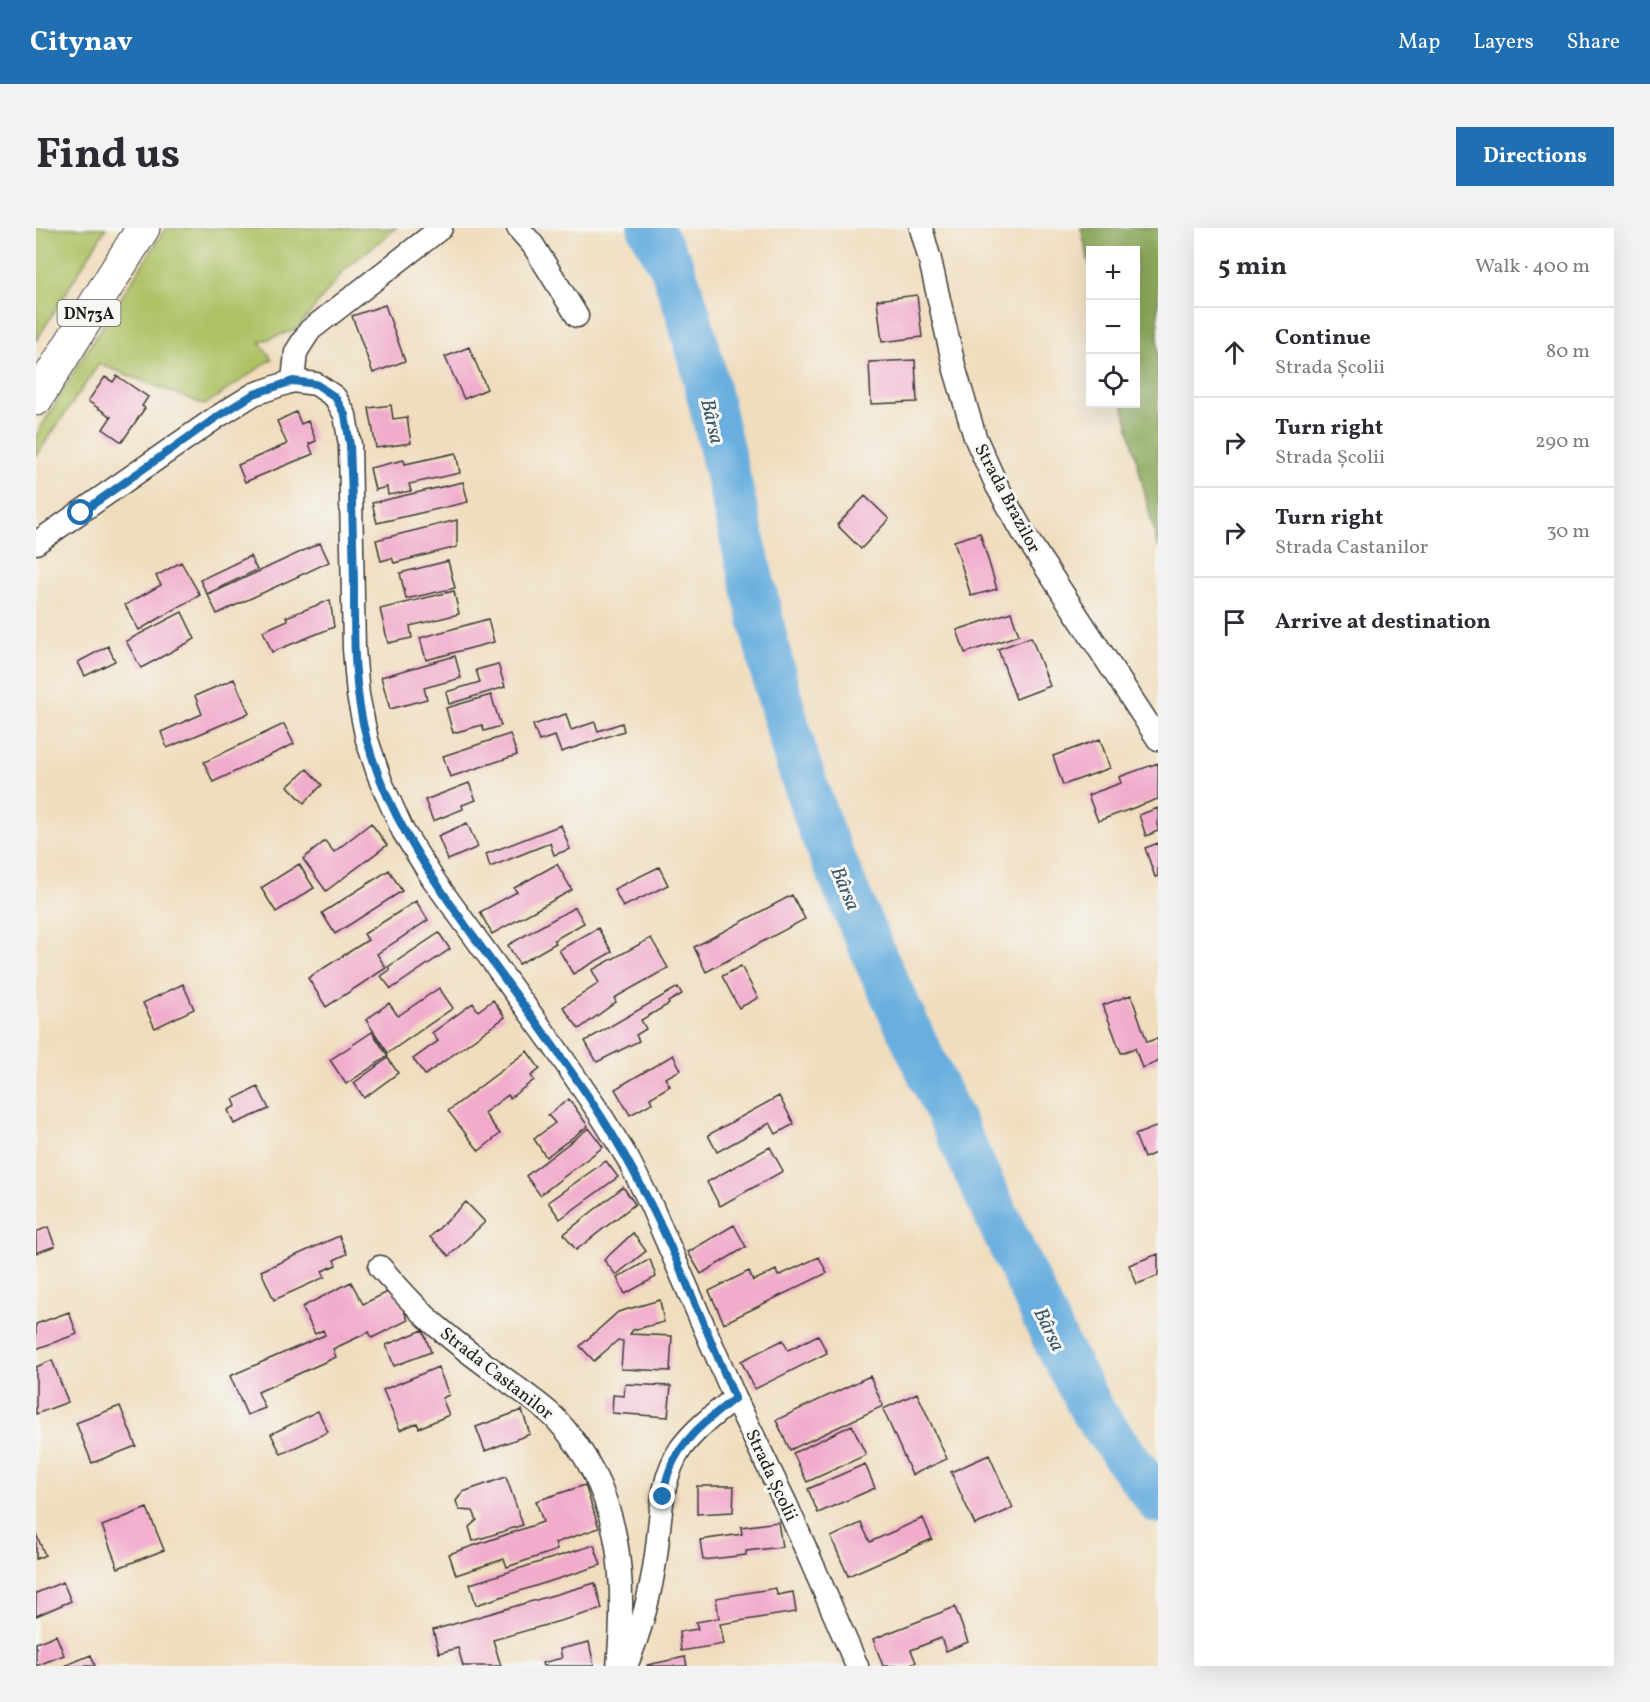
<!DOCTYPE html>
<html lang="en">
<head>
<meta charset="utf-8">
<style>
  :root { --surface:#fff; --page:#f2f2f3; --text:#2b2b33; --muted:#7c7c81; --line:#e1e1e2; --accent:#1f6fb2 }
  body { margin:0; font-family:Vollkorn,serif; background:var(--page); color:var(--text) }
  .controls { position:absolute; right:18px; top:18px; display:grid; overflow:hidden; border-radius:0px; box-shadow:0 6px 24px #0002 }
  .controls button { width:54px; height:54px; display:grid; place-items:center; padding:0; border:0; border-bottom:2px solid var(--line); background:var(--surface); color:var(--text); font:30px sans-serif }
  .stop { position:absolute; width:18px; height:18px; margin:-14px; border:4px solid #1f6fb2; border-radius:50%; background:#fff }
  .stop.end { background:#1f6fb2; border-color:#fff; box-shadow:0 2px 6px #0008 }
  .list { margin:0; padding:0; list-style:none }
  h2 { display:flex; justify-content:space-between; align-items:center; height:78px; margin:0; padding:0 24px; font-size:26px }
  h2 small { font-size:20px; font-weight:400; color:var(--muted) }
  .list li { display:grid; grid-template-columns:39px 1fr auto; gap:18px; align-items:center; box-sizing:border-box; height:90px; padding:0 24px; border-top:2px solid var(--line) }
  .list b { display:block; font-size:22px; white-space:nowrap }
  .list p { margin:0; font-size:20px; white-space:nowrap; color:var(--muted) }
  .list em { font-size:20px; font-style:normal; color:var(--muted) }
  .icon { flex:none; width:33px; height:33px; fill:none; stroke:currentColor; stroke-width:2; stroke-linecap:round; stroke-linejoin:round }
  .map { position:relative; flex:none; width:1122px; height:1438px; overflow:hidden; border-radius:0px }
  header { display:flex; align-items:center; gap:36px; box-sizing:border-box; height:84px; padding:0 30px; background:var(--accent); color:#fff }
  header strong { font-size:28px }
  nav { display:flex; gap:33px; margin-inline-start:auto; font-size:21px }
  .intro { display:flex; align-items:center; justify-content:space-between; box-sizing:border-box; height:144px; padding:0 36px }
  h1 { margin:0; font-size:42px }
  .button { padding:15px 27px; border-radius:0px; background:var(--accent); color:#fff; font-size:21px; font-weight:700 }
  main { display:flex; gap:36px; padding:0 36px }
  aside { flex:1; background:var(--surface); border-radius:0px; box-shadow:0 6px 24px #0002 }
  .map>svg:first-child { display:block }
  .green { fill:#adc165; stroke:#646e40; stroke-width:1.5 }
  .forest { fill:#8aa75a; stroke:#53623b; stroke-width:1.5 }
  .lines { fill:none; stroke-linecap:round; stroke-linejoin:round }
  .river { stroke:#68aede; stroke-width:45 }
  .building { fill:#f1accc }
  .street-casing { stroke:#3c3934; stroke-width:25 }
  .primary-casing { stroke:#3c3934; stroke-width:35 }
  .street { stroke:#fff; stroke-width:22 }
  .primary { stroke:#fff; stroke-width:33 }
  .route { stroke:#1f6fb2; stroke-width:8 }
  .labels { text-anchor:middle; stroke-width:6; stroke-linejoin:round; paint-order:stroke }
  .shield { fill:#f6f6f2; stroke:#5d5d5c; stroke-width:1.5 }
  .shield-label { font-size:16px; font-weight:bold; fill:#1c1c1c }
  .street-label { font-size:18px; fill:#1c1c1c; stroke:#f6f6f2 }
  .water-label { font-size:20px; font-style:italic; fill:#3a566a; stroke:#f6f6f2 }
</style>
</head>
<body>
<header>
<strong>Citynav</strong>
<nav><a>Map</a><a>Layers</a><a>Share</a></nav>
</header>
<div class="intro"><h1>Find us</h1><a class="button">Directions</a></div>
<main>
<div class="map">
<svg width="1122" height="1438" viewBox="0 0 1122 1438">
  <rect width="100%" height="100%" fill="#f6f6f2"/>
  <filter id="ink" filterUnits="userSpaceOnUse"><feTurbulence type="fractalNoise" baseFrequency=".0167" numOctaves="2"/><feDisplacementMap in="SourceGraphic" scale="12" xChannelSelector="R" yChannelSelector="G"/><feConvolveMatrix kernelMatrix="1 2 1 2 8 2 1 2 1" color-interpolation-filters="sRGB"/></filter>
  <filter id="wash" filterUnits="userSpaceOnUse"><feTurbulence type="fractalNoise" baseFrequency=".008" numOctaves="4" result="noise"/><feDisplacementMap in="SourceGraphic" scale="24" xChannelSelector="R" yChannelSelector="G"/><feGaussianBlur stdDeviation="1.35" result="paint"/><feColorMatrix in="noise" values="0 0 0 0 0 0 0 0 0 0 0 0 0 0 0 0 0 1.4 0 .05"/><feComposite in="paint" operator="in"/></filter>
  <g filter="url(#wash)">
    <rect width="100%" height="100%" fill="#f0ddbe"/>
    <!-- green -->
    <path class="green" d="M0,0H70L0,113Z
      M130,0H360L309,41L261,101L224,114L236,131L169,177L63,136L0,228V208L48,127Z"/>
    <!-- forest -->
    <path class="forest" d="M1045,0H1122V320L1087,176H1100V22H1054V39Z"/>
    <g class="lines">
      <!-- river -->
      <path class="river" d="M614,0L636,39L651,82L666,137L739,453L759,526L785,603L842,736L1021,1116L1057,1184L1122,1273"/>
    </g>
    <g id="blocks">
      <!-- building -->
      <path class="building" d="M881,67L886,109L846,114L841,72Z
        M349,77L369,133L337,145L316,88Z
        M433,119L451,161L428,171L409,129Z
        M879,132L881,174L835,176L833,134Z
        M81,148L112,169L106,178L109,180L86,214L67,201L75,189L52,173L69,149L77,154Z
        M355,177L357,191L371,189L375,215L340,220L333,180Z
        M260,184L265,196L272,193L280,213L273,216L277,226L209,254L202,237L251,216L241,193Z
        M420,225L424,245L373,256L375,263L352,267L351,259L339,262L334,240L368,232L369,236Z
        M427,254L432,274L341,295L336,275Z
        M829,268L853,291L825,321L801,297Z
        M421,292V319L358,335L356,330L345,333L340,312Z
        M944,305L961,361L935,368L918,313Z
        M284,315L293,334L181,386L172,367Z
        M214,328L221,342L171,366L164,352Z
        M412,333L419,360L370,371L364,345Z
        M145,334L164,367L103,402L89,377L125,357L120,348Z
        M418,363L423,386L374,398L376,410L352,415L344,381Z
        M294,372L298,399L236,424L227,403L252,392L250,389Z
        M146,384L159,411L105,440L90,413Z
        M975,384L983,407L929,425L921,402Z
        M452,391L458,414L390,432L384,410Z
        M995,409L1014,458L980,471L962,421Z
        M72,418L79,433L49,448L42,434Z
        M419,428L425,450L388,460L391,471L354,481L345,449Z
        M462,436L469,459L413,476L410,464L444,454L440,442Z
        M198,451L213,485L131,520L125,504L166,486L159,468Z
        M455,467L465,498L448,503L446,497L417,505L410,480Z
        M530,486L535,502L559,494L562,503L586,495L588,503L525,524L519,508L503,513L497,497Z
        M248,496L258,516L177,554L168,534Z
        M474,506L481,527L414,549L407,528Z
        M1064,511L1074,540L1027,557L1017,528Z
        M1122,535V571L1062,593L1052,567L1085,555L1083,549Z
        M271,541L286,557L268,575L252,558Z
        M433,555L440,572L426,577L427,581L397,593L389,572Z
        M1122,580V603L1110,608L1103,587Z
        M335,595L351,617L290,663L267,631L289,613L298,624Z
        M431,595L442,619L412,632L402,608Z
        M525,597L534,621L518,627L514,615L454,639L450,626Z
        M1122,615V648L1119,649L1109,620Z
        M263,636L278,660L240,684L225,660Z
        M521,636L536,662L456,706L444,684L481,664L478,660Z
        M623,639L632,657L587,679L578,661Z
        M353,642L366,663L299,706L286,685Z
        M756,667L769,691L670,744L658,719Z
        M380,673L392,692L341,726L350,740L290,779L272,750L332,712L328,706Z
        M539,679L548,695L518,712L520,715L483,736L472,717Z
        M562,700L576,724L537,746L523,722Z
        M403,705L414,721L355,761L345,748L354,742L352,739Z
        M615,710L632,740L578,770L580,774L543,801L527,779L563,755L556,742Z
        M705,738L722,770L703,780L686,748Z
        M147,756L158,781L119,800L107,775Z
        M642,759L646,766L632,774L633,776L605,792L610,801L600,807L603,813L561,834L549,813Z
        M403,760L417,780L352,825L330,792L353,775L362,788Z
        M1095,767L1111,814L1122,810V834L1106,840L1099,820L1085,825L1067,777Z
        M457,772L469,789L389,847L377,831L402,813L396,805L437,775L442,783Z
        M336,804L352,828L310,856L294,832Z
        M491,823L504,841L495,848L498,852L474,870L472,867L448,885L464,906L443,923L412,883Z
        M637,827L645,842L629,850L634,858L614,870L616,875L594,887L579,861Z
        M352,830L362,845L328,870L318,855Z
        M222,859L233,881L198,896L192,882L200,878L197,871Z
        M743,868L758,896L740,906L734,895L681,924L672,907Z
        M533,871L552,898L510,929L498,911L519,895L512,887Z
        M1122,898V924L1108,930L1099,907Z
        M553,900L567,919L504,967L490,948Z
        M734,919L747,943L684,978L671,954Z
        M570,933L582,949L524,991L512,974Z
        M587,959L599,976L540,1022L528,1006Z
        M430,974L449,994L413,1028L394,1009Z
        M698,997L710,1019L665,1046L652,1024Z
        M12,999L19,1018L0,1025V1004Z
        M597,1005L610,1023L580,1047L568,1032Z
        M303,1008L311,1026L298,1032L300,1037L286,1043L289,1049L238,1072L225,1043Z
        M1122,1026V1048L1101,1056L1093,1037Z
        M783,1029L791,1045L688,1095L673,1063L713,1043L717,1053L740,1042L742,1048Z
        M614,1031L620,1049L589,1066L581,1050Z
        M315,1054L327,1076L358,1061L372,1092L336,1110L333,1104L297,1121L300,1129L222,1164L229,1180L211,1187L194,1148L289,1107L287,1102L279,1106L266,1079Z
        M624,1072L628,1094L597,1102L594,1106L636,1108L634,1143L585,1141L587,1113L582,1112L558,1133L544,1118L582,1084Z
        M33,1084L41,1106L0,1121V1096Z
        M387,1102L395,1124L358,1138L350,1117Z
        M782,1107L791,1125L719,1161L705,1133L747,1112L752,1122Z
        M16,1132L32,1174L0,1186V1139Z
        M402,1139L413,1167L406,1170L413,1187L383,1200L381,1195L364,1202L347,1162Z
        M834,1148L847,1178L754,1222L740,1192Z
        M589,1156L635,1158L632,1189L576,1185L577,1167L588,1168Z
        M881,1165L911,1231L876,1247L847,1181Z
        M84,1178L100,1218L56,1235L40,1195Z
        M486,1182L494,1206L449,1223L440,1199Z
        M282,1183L292,1204L245,1226L235,1206Z
        M816,1197L830,1227L771,1254L757,1225Z
        M953,1227L977,1280L939,1297L915,1244Z
        M829,1236L839,1260L782,1285L772,1261Z
        M470,1249L487,1297L437,1313L433,1299L441,1292L437,1283L423,1282L420,1273L427,1264Z
        M549,1257L563,1300L519,1315L521,1322L471,1339L468,1331L420,1347L413,1326L507,1294L500,1273Z
        M661,1258H698L697,1284L661,1286Z
        M111,1280L128,1322L82,1340L66,1298Z
        M887,1290L896,1311L812,1348L795,1309L825,1295L834,1314Z
        M742,1294L746,1319L710,1323V1327L667,1332L664,1312L706,1306L705,1299Z
        M0,1306L9,1327L0,1331Z
        M558,1317L565,1337L440,1377L434,1356Z
        M27,1354L35,1373L0,1388V1365Z
        M559,1355L566,1381L457,1412L465,1438H427L422,1420L403,1425L397,1402Z
        M740,1360L741,1367L757,1364L760,1384L684,1396L688,1416L645,1423L643,1404L662,1401L660,1394L683,1390L680,1370Z
        M919,1379L932,1414L910,1423L905,1410L875,1422L880,1434L870,1438H847L837,1411Z
        M20,1407L28,1427L0,1438V1415Z
        M553,1414L558,1438H507L506,1435L526,1430L524,1421Z
        M55,1427L59,1438H28Z
        M649,1429L651,1438H611V1437Z"/>
    </g>
  </g>
  <g filter="url(#ink)">
    <use href="#blocks" fill-opacity="0" stroke="#3c3934" stroke-width="1.5"/>
    <g class="lines">
      <defs>
        <path id="street" d="M482,0L497,17L541,88
          M885,0L894,32L919,142L939,209L961,258L988,306L1122,511
          M257,153L260,124L274,102L405,0
          M0,315L181,189L218,166L257,153L280,156L299,169L309,187L314,217L318,421L322,467L331,512L345,554L367,603L397,651L518,818L564,886L592,931L615,977L699,1170L750,1276L821,1438
          M344,1039C363,1060 382,1083 404,1101C429,1123 457,1142 484,1162C496,1171 509,1180 519,1190C585,1260 591,1347 582,1438
          M590,1438C605,1402 615,1365 620,1327C625,1291 624,1251 645,1220C660,1200 680,1185 699,1170"/>
        <path id="primary" d="M0,171L107,0"/>
      </defs>
      <!-- street casing -->
      <use href="#street" class="street-casing"/>
      <!-- primary casing -->
      <use href="#primary" class="primary-casing"/>
      <!-- street -->
      <use href="#street" class="street"/>
      <!-- primary -->
      <use href="#primary" class="primary"/>
    </g>
  </g>
  <g class="lines" filter="url(#ink)">
    <!-- route -->
    <path class="route" d="M45,285L181,189L218,166L257,153L280,156L299,169L309,187L314,217C316,263 317,309 318,355C318,407 317,461 331,512C350,582 389,640 430,698C475,761 523,822 565,888C621,975 658,1074 699,1170C674,1190 646,1210 634,1241C630,1250 629,1260 627,1269"/>
  </g>
  <g class="labels">
    <!-- shield labels -->
    <rect class="shield" x="21.5" y="72" width="63" height="26" rx="4.5"/>
    <g class="shield-label">
      <text x="53" y="91">DN73A</text>
    </g>
    <!-- street labels -->
    <g class="street-label">
      <text transform="translate(972 270) rotate(62)" y="6">Strada Brazilor</text>
      <text transform="translate(461 1145) rotate(38)" y="6">Strada Castanilor</text>
      <text transform="translate(736 1247) rotate(65)" y="6">Strada Școlii</text>
    </g>
    <!-- water labels -->
    <g class="water-label">
      <text transform="translate(677 193) rotate(77)" y="7">Bârsa</text>
      <text transform="translate(810 660) rotate(67)" y="7">Bârsa</text>
      <text transform="translate(1014 1101) rotate(64)" y="7">Bârsa</text>
    </g>
  </g>
</svg>
<div class="controls">
<button>+</button>
<button>−</button>
<button><svg class="icon" aria-label="locate" viewBox="0 0 24 24"><circle cx="12" cy="12" r="6"/><path d="M12 2v4M12 18v4M2 12h4M18 12h4"/></svg></button>
</div>
<div class="stop" style="left:45px;top:285px"></div>
<div class="stop end" style="left:627px;top:1269px"></div>
</div>
<aside>
<h2>5 min<small>Walk · 400 m</small></h2>
<ul class="list">
<li><svg class="icon" aria-label="ahead" viewBox="0 0 24 24"><path d="M12 20V5M6 11l6-6 6 6"/></svg><div><b>Continue</b><p>Strada Școlii</p></div><em>80 m</em></li>
<li><svg class="icon" aria-label="right" viewBox="0 0 24 24"><path d="M7 20v-9h11M14 6l5 5-5 5"/></svg><div><b>Turn right</b><p>Strada Școlii</p></div><em>290 m</em></li>
<li><svg class="icon" aria-label="right" viewBox="0 0 24 24"><path d="M7 20v-9h11M14 6l5 5-5 5"/></svg><div><b>Turn right</b><p>Strada Castanilor</p></div><em>30 m</em></li>
<li><svg class="icon" aria-label="arrive" viewBox="0 0 24 24"><path d="M6 21V4h12l-3 4 3 4H6"/></svg><div><b>Arrive at destination</b></div></li>
</ul>
</aside>
</main>
</body>
</html>
